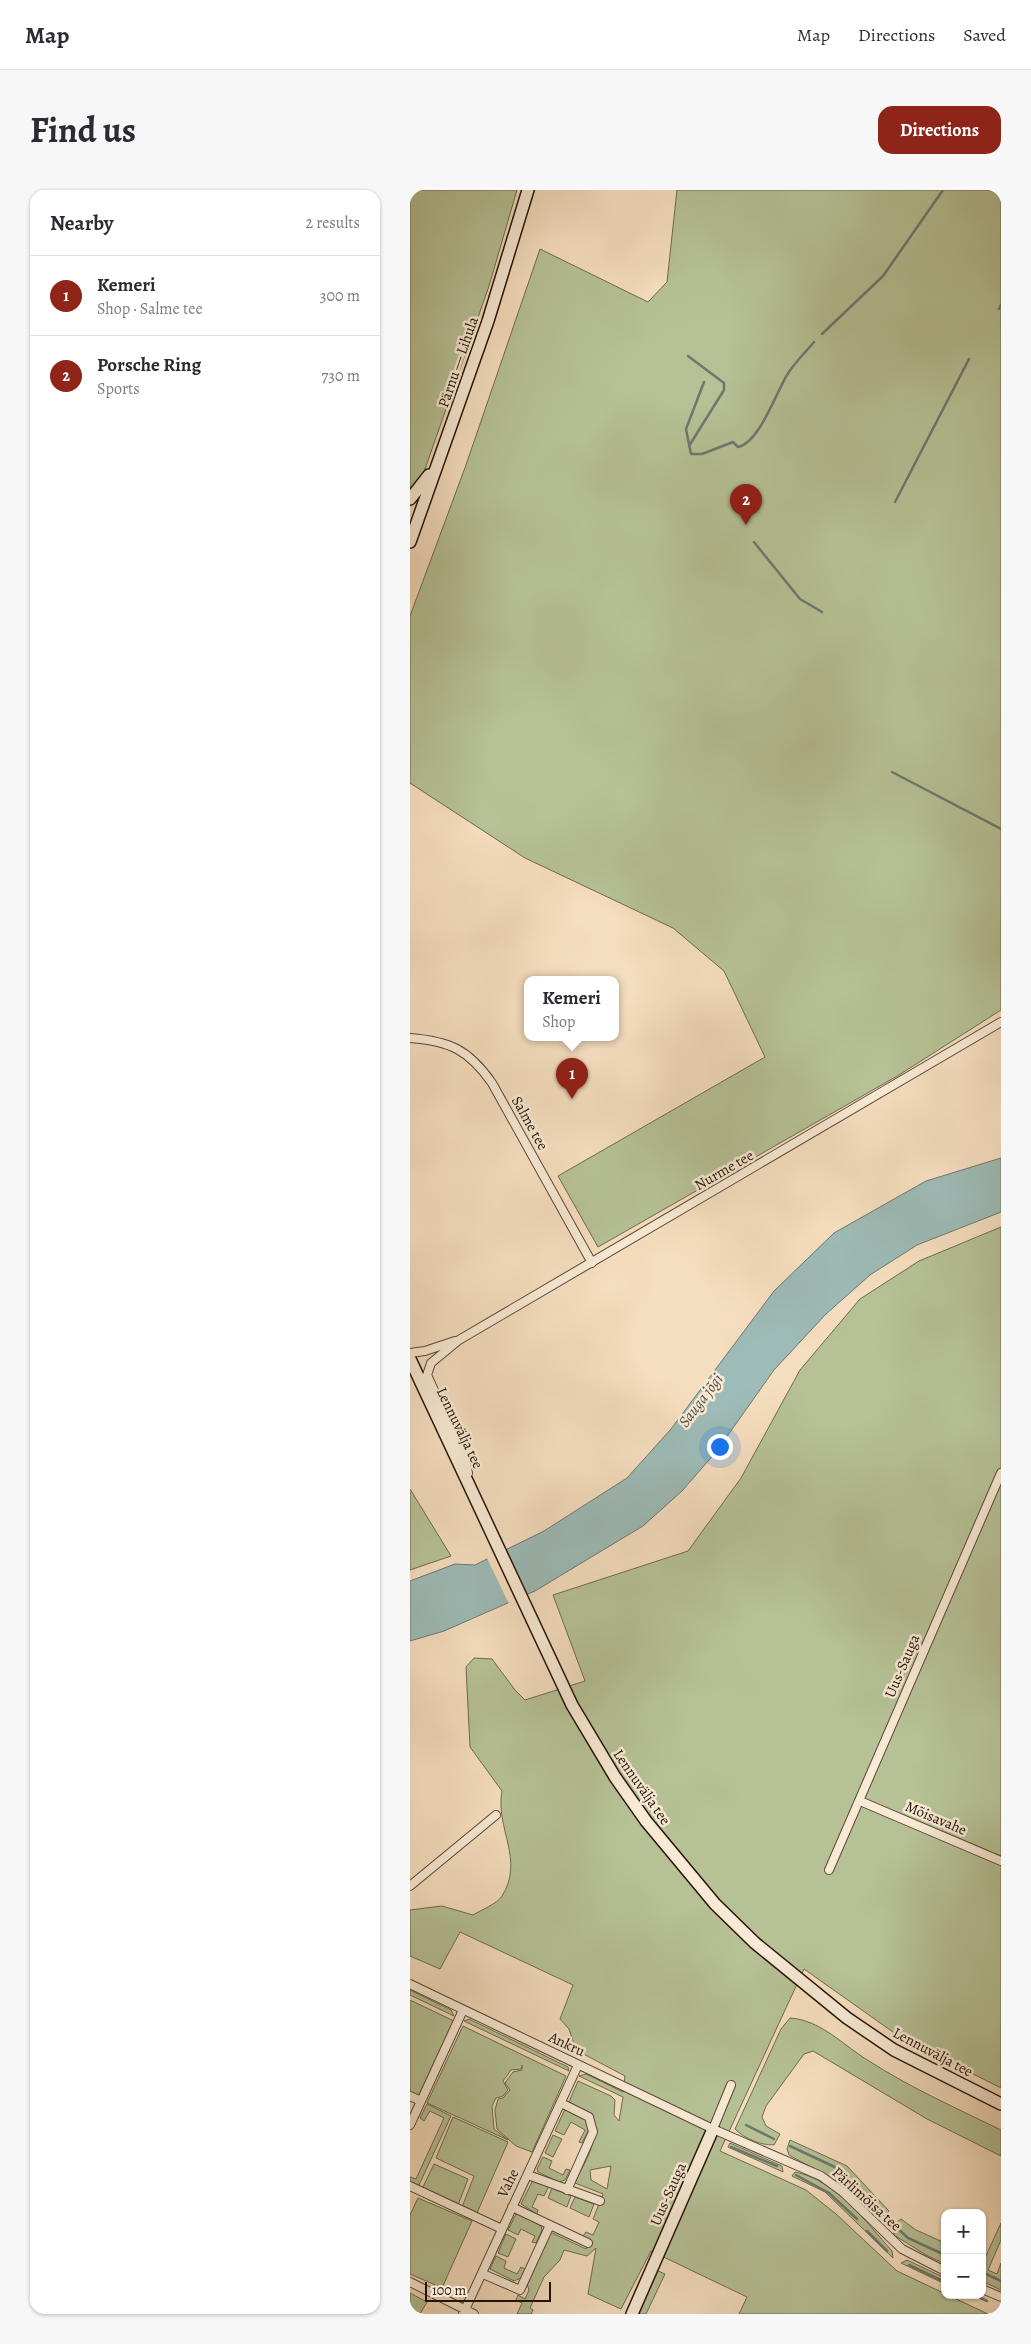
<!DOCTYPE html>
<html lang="en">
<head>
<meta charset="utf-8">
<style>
  :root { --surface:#fff; --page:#f7f7f7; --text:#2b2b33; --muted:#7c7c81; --line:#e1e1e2; --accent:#8f2418 }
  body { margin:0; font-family:Alegreya,serif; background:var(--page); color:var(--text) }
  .controls { position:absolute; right:15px; bottom:15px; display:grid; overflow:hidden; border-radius:10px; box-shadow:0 1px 4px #0004 }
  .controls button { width:45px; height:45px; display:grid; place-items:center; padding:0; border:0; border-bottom:1px solid var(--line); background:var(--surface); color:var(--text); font:25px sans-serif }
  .scale { position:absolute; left:15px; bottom:12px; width:126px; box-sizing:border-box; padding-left:5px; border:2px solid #271309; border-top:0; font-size:14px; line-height:18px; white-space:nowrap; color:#271309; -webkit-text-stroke:4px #f8ead5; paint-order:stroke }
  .you { position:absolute; left:309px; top:1256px; width:18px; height:18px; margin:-12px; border:4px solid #fff; border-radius:50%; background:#1a73e8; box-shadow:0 0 0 8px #1a73e833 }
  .badge { display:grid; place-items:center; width:32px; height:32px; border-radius:50%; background:var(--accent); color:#fff; font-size:16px; font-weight:700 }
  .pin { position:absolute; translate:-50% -41px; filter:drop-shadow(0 1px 2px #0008) }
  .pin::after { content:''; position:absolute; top:26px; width:18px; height:15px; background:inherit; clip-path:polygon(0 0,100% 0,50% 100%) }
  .popup { position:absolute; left:114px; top:786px; width:95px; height:65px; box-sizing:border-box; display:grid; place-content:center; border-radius:10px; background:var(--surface); filter:drop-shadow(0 1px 4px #0005); font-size:16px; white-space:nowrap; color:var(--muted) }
  .popup b { font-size:19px; color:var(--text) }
  .popup::after { content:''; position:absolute; left:50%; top:100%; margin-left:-10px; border:10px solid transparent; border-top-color:var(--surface) }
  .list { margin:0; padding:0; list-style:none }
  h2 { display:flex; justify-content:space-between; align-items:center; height:65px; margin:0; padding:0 20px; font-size:21px }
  h2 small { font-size:16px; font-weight:400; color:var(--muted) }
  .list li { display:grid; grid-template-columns:32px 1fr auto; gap:15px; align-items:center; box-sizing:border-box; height:80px; padding:0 20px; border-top:1px solid var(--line) }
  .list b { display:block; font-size:19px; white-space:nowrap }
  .list p { margin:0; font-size:16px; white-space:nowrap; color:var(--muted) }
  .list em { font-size:16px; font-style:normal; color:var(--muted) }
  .map { position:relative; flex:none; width:591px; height:2124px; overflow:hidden; border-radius:15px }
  header { display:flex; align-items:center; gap:30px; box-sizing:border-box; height:70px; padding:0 25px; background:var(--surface); border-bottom:1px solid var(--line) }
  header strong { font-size:24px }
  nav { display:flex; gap:28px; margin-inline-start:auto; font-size:18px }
  .intro { display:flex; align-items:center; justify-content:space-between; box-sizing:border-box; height:120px; padding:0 30px }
  h1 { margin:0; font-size:35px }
  .button { padding:12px 22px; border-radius:15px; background:var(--accent); color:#fff; font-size:18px; font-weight:700 }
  main { display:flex; gap:30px; padding:0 30px }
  aside { flex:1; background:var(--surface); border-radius:15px; box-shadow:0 1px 4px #0004 }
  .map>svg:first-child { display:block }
  .green { fill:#b6c296; stroke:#6e6a50; fill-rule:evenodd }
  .water { fill:#9dbbb7; stroke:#6e7871 }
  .pier { fill:#f5debf }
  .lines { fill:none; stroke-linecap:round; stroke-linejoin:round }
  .stream { stroke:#6e7871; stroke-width:2.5 }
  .street-casing { stroke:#5a4636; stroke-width:10 }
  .secondary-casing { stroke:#271309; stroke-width:14 }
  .street { stroke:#f8ead5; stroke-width:8 }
  .secondary { stroke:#f8ead5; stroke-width:11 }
  .labels { text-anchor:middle; stroke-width:5; stroke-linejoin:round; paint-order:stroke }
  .street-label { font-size:15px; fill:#271309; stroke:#f8ead5 }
  .water-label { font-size:16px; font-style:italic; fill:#504e46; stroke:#f8ead5 }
</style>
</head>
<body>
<header>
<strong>Map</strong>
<nav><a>Map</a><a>Directions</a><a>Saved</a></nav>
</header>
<div class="intro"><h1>Find us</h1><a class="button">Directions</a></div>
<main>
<aside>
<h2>Nearby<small>2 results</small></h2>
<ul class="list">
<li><span class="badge">1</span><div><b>Kemeri</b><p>Shop · Salme tee</p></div><em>300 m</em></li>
<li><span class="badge">2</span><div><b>Porsche Ring</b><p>Sports</p></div><em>730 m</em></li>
</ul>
</aside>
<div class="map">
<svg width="591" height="2124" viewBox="0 0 591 2124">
  <rect width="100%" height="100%" fill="#f5debf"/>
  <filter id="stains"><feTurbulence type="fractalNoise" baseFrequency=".004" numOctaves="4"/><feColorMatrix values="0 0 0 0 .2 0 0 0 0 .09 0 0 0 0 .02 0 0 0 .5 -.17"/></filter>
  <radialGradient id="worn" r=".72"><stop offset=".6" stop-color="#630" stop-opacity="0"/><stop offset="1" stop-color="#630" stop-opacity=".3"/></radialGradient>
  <!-- green -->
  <path class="green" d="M0,0H107L79,96L14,282L0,299Z
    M267,0H591V820L489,885L188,1057L148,986L355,867L314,781L263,738L115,668L0,593V426L56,275L130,59L238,112L257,92Z
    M591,1037V1898L490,1847L394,1779L310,1961L396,2000L426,2024L487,2081L578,2124H329L337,2107L241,2061L211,2119L178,2104L186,2058L177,2066L154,2060L150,2070L134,2087L120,2118L123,2120L121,2124H107L112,2113L106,2110L108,2105L115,2109L119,2100L117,2094L140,2042L176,2059L180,2050L173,2046L176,2042L183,2045L189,2032L183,2029L193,2004L165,1993C175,1970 190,1952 182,1926L159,1912L168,1891L201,1906L205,1910L204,1925L209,1931L213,1907L169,1886L176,1884L213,1902L215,1886L166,1860L159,1839L150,1829L163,1795L50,1742L30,1779L0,1766V1720L32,1716L63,1725C71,1720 87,1714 92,1706C115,1670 85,1638 92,1601L60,1557L56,1477L64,1468L82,1469L105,1500L115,1510L175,1491L143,1405L278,1361L331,1288L390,1180L450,1109L509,1071ZM201,1976L197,1999L181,1990L180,1980Z
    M0,1299L41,1366L0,1380Z
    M0,1800L41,1820L44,1826L0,1805Z
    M0,1810L44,1831L12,1902L7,1905L0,1903Z
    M380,1828C411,1830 434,1856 459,1871C501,1898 546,1918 591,1940V1966L517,1929L403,1861L394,1864L356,1916L352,1927L356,1936L370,1944L364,1955C350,1955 335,1949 325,1939L371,1839Z
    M59,1829L158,1877L159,1881L54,1831Z
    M53,1836L156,1886L122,1962L106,1956L87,1939L85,1920L88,1909L93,1908L100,1900L95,1893L103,1882L112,1880V1875L111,1879L101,1880L93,1891L98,1900L93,1906L86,1908L82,1916L84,1939L98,1950L17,1913Z
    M17,1914L41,1926L9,1995L6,1996L0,1993V1987L6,1989L34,1928L20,1921L14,1931L10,1928Z
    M155,1919L178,1930L179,1939L172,1953L169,1952L175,1940L161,1932L154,1945L145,1941Z
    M43,1927L98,1952L67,2023L52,2017L64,1986L26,1968Z
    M143,1945L152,1949L143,1967L135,1963Z
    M380,1950L437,1976L479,2021L474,2026L462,2023L441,1999L379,1965L377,1959Z
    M320,1953L372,1976L373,1982L318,1957Z
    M133,1967L142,1971L139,1978L153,1985L156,1979L160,1980L155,1990L149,1992L128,1982L127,1979Z
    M24,1974L58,1989L48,2015L12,1999Z
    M385,1982C426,1990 456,2032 482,2061L483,2068L415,2002L382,1986Z
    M123,1990L139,1996L134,2006L128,2004L122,2017L128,2020L127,2024L111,2014Z
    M142,1998L161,2006L157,2017L138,2008Z
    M165,2007L184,2014L179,2027L160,2018Z
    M8,2008L62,2031L32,2098L0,2084V2025Z
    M109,2023L131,2035L132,2040L126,2053L122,2052L125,2046L111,2039L108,2045L98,2040L106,2024Z
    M491,2029L506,2040L535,2053V2074L516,2065L484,2045L483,2035Z
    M591,2033V2050L578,2080L587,2084L591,2073V2100L572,2091V2069L574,2070Z
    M96,2044L106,2049L98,2067L88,2063Z
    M86,2066L96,2071L94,2078L107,2084L111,2077L115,2079L111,2088L104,2091L80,2079Z
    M497,2070L535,2088V2094L491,2073Z
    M246,2080L255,2084L236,2124H227Z
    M0,2103L17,2112L10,2124H0Z"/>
  <!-- water -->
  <path class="water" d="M591,968V1022L507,1055L460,1085L416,1124L364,1180L306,1262L272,1301L233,1336L125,1401L34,1441L0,1451V1391L45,1374L65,1375L134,1341L217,1288L261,1239L364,1101L424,1043L516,991Z"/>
  <!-- pier -->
  <path class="pier" d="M95,1358L118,1406L99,1414L76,1366Z"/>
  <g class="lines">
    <!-- stream -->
    <path class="stream" d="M589,119L591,115
      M412,144L473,86L533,0
      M278,166L314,193V200L279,256
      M294,192L276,239L281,264H292L323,252L328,257C349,253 366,203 377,185C384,173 395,163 404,152
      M485,312L559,169
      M344,352L390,409L412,422
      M482,582L591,639
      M336,1935L364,1949
      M380,1956L429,1979L473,2022
      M321,1957L367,1976
      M386,1985L419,2003L447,2029
      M485,2036L498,2048L535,2065
      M457,2041L477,2061
      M499,2075L535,2092
      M572,2082L591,2091
      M564,2105L577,2111"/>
    <defs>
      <path id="street" d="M0,848C40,851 59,860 82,893L182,1073
        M0,1163L15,1161L45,1151
        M58,1283L54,1266L17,1185L21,1173L49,1150L591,832
        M450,1611L591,1671
        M419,1680L591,1283
        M0,1696L86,1625
        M0,1794L303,1939L411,1986L433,2002L492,2059L535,2081
        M0,1906L11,1911
        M151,1913L179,1927L183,1942L157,2000
        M0,1935L53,1820
        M303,1939L321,1895
        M118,1985L190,2011
        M0,1996L92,2039
        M102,2017L178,2053
        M73,2084L110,2100L140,2035
        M0,2092L64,2124
        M572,2099L591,2107
        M53,2124L168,1875"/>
      <path id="secondary" d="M0,309L19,285
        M0,352L78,131L118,0
        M0,1169L162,1515L205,1587L236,1631L305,1714L345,1753L437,1828L484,1860L591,1914
        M222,2124L303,1939"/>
    </defs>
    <!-- street casing -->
    <use href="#street" class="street-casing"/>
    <!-- secondary casing -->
    <use href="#secondary" class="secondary-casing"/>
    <!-- street -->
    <use href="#street" class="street"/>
    <!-- secondary -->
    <use href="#secondary" class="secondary"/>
  </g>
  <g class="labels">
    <!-- street labels -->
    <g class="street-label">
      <text transform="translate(48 172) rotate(-71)" y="5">Pärnu — Lihula</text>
      <text transform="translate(120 933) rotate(61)" y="5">Salme tee</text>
      <text transform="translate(314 980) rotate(-30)" y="5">Nurme tee</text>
      <text transform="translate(50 1238) rotate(64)" y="5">Lennuvälja tee</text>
      <text transform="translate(492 1476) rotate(-67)" y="5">Uus-Sauga</text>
      <text transform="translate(232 1597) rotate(55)" y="5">Lennuvälja tee</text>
      <text transform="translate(526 1628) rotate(23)" y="5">Mõisavahe</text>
      <text transform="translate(157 1854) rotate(25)" y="5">Ankru</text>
      <text transform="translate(523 1862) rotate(28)" y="5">Lennuvälja tee</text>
      <text transform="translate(98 1993) rotate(-64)" y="5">Vahe</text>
      <text transform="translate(258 2004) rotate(-66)" y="5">Uus-Sauga</text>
      <text transform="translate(457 2009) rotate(42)" y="5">Pärlimõisa tee</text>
    </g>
    <!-- water labels -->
    <g class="water-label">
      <text transform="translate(290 1210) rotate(-53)" y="6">Sauga jõgi</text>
    </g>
  </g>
  <rect width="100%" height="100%" filter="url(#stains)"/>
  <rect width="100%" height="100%" fill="url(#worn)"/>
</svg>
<div class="controls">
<button>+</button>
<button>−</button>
</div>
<div class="scale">100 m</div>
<div class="you"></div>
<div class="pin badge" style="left:162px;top:909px">1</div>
<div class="popup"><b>Kemeri</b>Shop</div>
<div class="pin badge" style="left:336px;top:335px">2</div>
</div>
</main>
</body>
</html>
